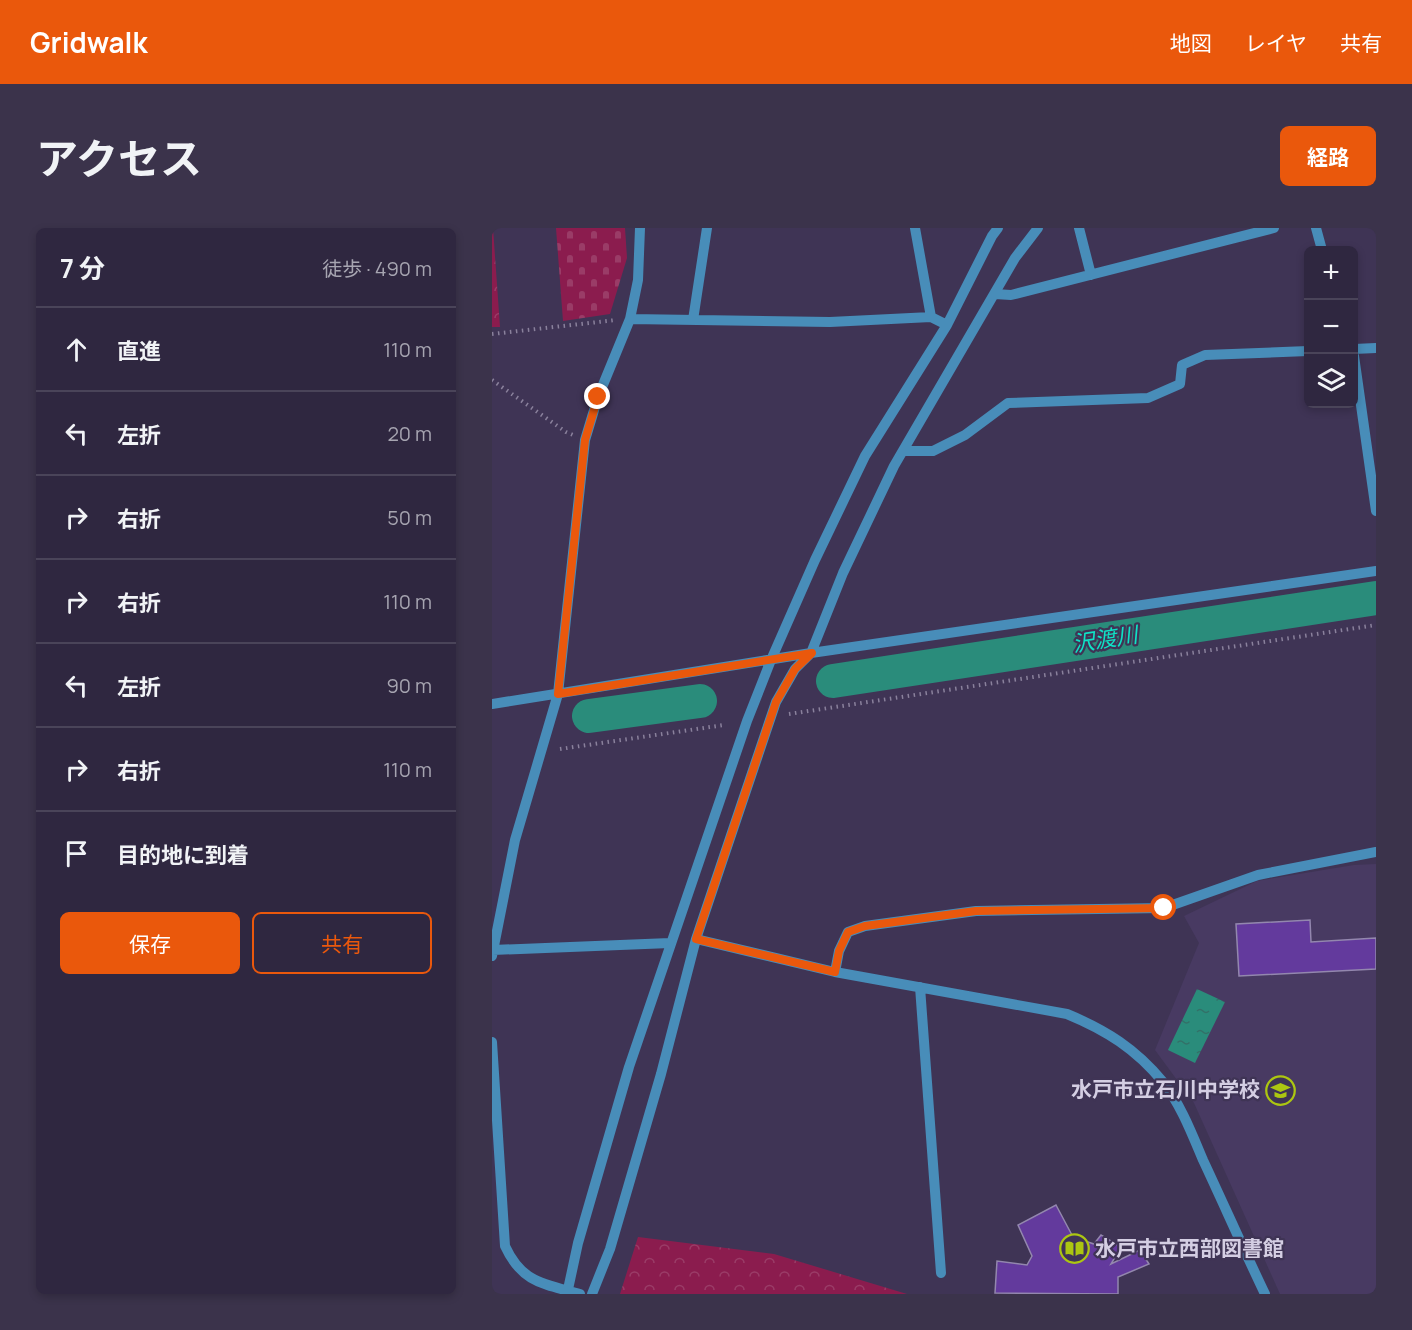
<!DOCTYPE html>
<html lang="ja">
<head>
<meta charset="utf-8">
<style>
  :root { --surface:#2f2740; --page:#3b334b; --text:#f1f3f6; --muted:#a7a5b1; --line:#4a4459; --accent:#ea580c }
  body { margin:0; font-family:Manrope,"Noto Sans JP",sans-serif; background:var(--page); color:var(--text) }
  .controls { position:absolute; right:18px; top:18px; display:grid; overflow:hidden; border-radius:9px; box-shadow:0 3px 9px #0003 }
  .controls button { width:54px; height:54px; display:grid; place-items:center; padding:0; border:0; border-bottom:2px solid var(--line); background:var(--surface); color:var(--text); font:30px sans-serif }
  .stop { position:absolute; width:18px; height:18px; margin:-14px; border:4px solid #ea580c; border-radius:50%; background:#fff }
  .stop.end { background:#ea580c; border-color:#fff; box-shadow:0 2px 6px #0008 }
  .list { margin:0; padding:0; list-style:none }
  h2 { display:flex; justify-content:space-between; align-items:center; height:78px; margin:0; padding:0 24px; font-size:26px }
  h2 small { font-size:20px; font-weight:400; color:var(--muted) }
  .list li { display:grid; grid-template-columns:39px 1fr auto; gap:18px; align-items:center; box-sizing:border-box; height:84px; padding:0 24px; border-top:2px solid var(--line) }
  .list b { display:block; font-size:22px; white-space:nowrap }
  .list em { font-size:20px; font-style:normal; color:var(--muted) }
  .actions { display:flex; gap:12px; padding:18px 24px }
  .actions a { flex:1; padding:14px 0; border:2px solid var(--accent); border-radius:9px; text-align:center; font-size:21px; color:var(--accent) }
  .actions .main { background:var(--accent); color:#fff }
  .icon { flex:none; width:33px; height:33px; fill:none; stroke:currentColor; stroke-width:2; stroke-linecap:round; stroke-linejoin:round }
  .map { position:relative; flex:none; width:884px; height:1066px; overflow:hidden; border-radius:9px }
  header { display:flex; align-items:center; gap:36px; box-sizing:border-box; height:84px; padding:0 30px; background:var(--accent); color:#fff }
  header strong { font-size:28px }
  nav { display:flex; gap:33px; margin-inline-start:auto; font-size:21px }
  .intro { display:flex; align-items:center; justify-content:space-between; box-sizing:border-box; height:144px; padding:0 36px }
  h1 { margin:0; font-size:42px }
  .button { padding:15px 27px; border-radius:9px; background:var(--accent); color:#fff; font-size:21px; font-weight:700 }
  main { display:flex; gap:36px; padding:0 36px }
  aside { flex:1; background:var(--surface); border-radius:9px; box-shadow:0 3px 9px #0003 }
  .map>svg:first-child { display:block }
  .built { fill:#483a62 }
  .forest { fill:url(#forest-crowns) }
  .cemetery { fill:url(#cemetery-stones) }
  .water { fill:url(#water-ripples) }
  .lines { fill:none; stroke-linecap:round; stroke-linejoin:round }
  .river { stroke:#2a8c7b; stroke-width:34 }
  .building { fill:#633a9d; stroke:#9387ae; stroke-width:1.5 }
  .path { stroke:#8a819c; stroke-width:4; stroke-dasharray:1.5 4.5; stroke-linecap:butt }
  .minor { stroke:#488db9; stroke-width:10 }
  .route { stroke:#ea580c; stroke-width:8 }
  .labels { text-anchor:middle; stroke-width:4.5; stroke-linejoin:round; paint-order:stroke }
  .poi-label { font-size:21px; font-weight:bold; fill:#d4cee3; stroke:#3f3455; text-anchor:end }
  .water-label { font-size:22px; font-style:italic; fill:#0fe2c5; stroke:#3f3455 }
</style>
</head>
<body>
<header>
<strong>Gridwalk</strong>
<nav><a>地図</a><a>レイヤ</a><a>共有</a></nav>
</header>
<div class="intro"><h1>アクセス</h1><a class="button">経路</a></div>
<main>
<aside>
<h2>7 分<small>徒歩 · 490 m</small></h2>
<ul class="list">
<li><svg class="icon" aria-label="ahead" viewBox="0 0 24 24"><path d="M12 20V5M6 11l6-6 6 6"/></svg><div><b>直進</b></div><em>110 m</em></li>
<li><svg class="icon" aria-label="left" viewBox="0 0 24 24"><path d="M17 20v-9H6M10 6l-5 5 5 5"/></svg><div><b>左折</b></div><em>20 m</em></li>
<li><svg class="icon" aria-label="right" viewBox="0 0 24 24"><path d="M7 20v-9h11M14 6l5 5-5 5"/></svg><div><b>右折</b></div><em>50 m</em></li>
<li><svg class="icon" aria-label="right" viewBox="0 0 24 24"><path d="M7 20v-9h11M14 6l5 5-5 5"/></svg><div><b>右折</b></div><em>110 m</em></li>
<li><svg class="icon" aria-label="left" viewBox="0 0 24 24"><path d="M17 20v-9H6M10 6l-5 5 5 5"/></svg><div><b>左折</b></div><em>90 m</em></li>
<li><svg class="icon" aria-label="right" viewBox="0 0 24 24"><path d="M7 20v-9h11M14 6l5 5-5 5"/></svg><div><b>右折</b></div><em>110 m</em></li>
<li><svg class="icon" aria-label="arrive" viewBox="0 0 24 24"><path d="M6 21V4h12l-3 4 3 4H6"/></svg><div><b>目的地に到着</b></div></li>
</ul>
<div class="actions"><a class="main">保存</a><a>共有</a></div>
</aside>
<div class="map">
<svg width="884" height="1066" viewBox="0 0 884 1066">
  <defs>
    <pattern id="forest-crowns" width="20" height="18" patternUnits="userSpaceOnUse" patternTransform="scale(1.5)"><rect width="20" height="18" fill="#8b1c4e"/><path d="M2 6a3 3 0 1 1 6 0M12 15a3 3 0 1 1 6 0" fill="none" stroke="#9a3c67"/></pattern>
    <pattern id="cemetery-stones" width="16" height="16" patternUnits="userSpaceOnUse" patternTransform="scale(1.5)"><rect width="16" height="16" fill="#8b1c4e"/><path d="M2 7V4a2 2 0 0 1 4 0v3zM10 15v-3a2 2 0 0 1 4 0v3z" fill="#9a3c67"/></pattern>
    <pattern id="water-ripples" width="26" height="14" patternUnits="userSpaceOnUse" patternTransform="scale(1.5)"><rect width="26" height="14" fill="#2a8c7b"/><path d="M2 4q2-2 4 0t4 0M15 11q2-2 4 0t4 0" fill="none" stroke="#327168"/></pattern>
  </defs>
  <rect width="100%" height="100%" fill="#3f3455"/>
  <!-- built -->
  <path class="built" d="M884,636V1066H788L702,875L663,822L707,715L692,688L765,653L862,637Z"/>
  <!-- forest -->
  <path class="forest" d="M0,0H1L8,99H0Z
    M146,1009L282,1026L415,1066H128Z"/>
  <!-- cemetery -->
  <path class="cemetery" d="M64,0H133L135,30L118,86L71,93Z"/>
  <!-- water -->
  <path class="water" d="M705,761L733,774L703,835L676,822Z"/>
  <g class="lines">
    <!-- river -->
    <path class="river" d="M341,453L884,370
      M97,488L208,473"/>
  </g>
  <!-- building -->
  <path class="building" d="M818,692L819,714L884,710V741L747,748L744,696Z
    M564,977L581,1009L602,1016L609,1007L629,1019L619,1036L648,1022L657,1036L626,1049V1066L503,1065L505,1033L535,1037L540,1028L526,997Z"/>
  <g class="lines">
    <!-- path -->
    <path class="path" d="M0,106L124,92
      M0,152L74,204L81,207
      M297,486L884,397
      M68,521L232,497"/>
    <!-- minor -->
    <path class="minor" d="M423,0L439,89
      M587,0L599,47
      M824,0L830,22
      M503,66L519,67L782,0
      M138,91L338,94L439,89L455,97
      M201,92L215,0
      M862,121L884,120
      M862,128L884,283
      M411,223H441L473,207L516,175L656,170L688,156L690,137L713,127L816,123
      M0,476L319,425L884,343
      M204,711L343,744L575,786C614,802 644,821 671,854C689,877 700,906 711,932C732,977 752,1022 773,1066
      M1,722L178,715
      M0,728L23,612L66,466L93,212L106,169L138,91L146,52L148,0
      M343,744L347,723L356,704L373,698L484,683L672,680L766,647L884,624
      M428,759L449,1045
      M0,814L13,1018C30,1055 52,1056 88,1066
      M75,1066L86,1015L137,839L255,493L279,432L323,332L373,228L455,97L500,8L506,0
      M100,1066L118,1021L169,846L204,711L284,474L303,441L319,425L351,345L402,238L523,30L546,0"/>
  </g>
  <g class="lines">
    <!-- route -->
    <path class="route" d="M106,169L93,212L66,466L320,425L303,441L284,474L204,711L343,744L347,723L356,704L373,698L484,683L672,680"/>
  </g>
  <!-- icons -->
  <defs>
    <symbol id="school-ring" viewBox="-11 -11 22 22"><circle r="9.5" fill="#3f3455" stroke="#acc611" stroke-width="1.5"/><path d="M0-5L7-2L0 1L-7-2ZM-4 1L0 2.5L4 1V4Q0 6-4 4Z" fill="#acc611"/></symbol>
    <symbol id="library-ring" viewBox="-11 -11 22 22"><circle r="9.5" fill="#3f3455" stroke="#acc611" stroke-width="1.5"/><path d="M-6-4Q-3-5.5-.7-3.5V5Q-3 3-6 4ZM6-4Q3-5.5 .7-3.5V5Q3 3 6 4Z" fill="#acc611"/></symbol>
  </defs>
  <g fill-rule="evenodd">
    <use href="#school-ring" x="772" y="846" width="33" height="33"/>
    <use href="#library-ring" x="566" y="1004" width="33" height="33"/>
  </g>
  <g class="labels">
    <!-- poi labels -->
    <g class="poi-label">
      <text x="768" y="869">水戸市立石川中学校</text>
      <text x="603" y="1028" text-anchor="start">水戸市立西部図書館</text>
    </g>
    <!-- water labels -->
    <g class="water-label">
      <text transform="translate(613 411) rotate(-9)" y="8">沢渡川</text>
    </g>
  </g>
</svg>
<div class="controls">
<button>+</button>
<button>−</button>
<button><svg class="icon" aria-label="layers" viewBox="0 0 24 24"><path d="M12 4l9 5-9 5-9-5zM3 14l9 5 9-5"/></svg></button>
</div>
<div class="stop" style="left:672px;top:680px"></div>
<div class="stop end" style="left:106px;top:169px"></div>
</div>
</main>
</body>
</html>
